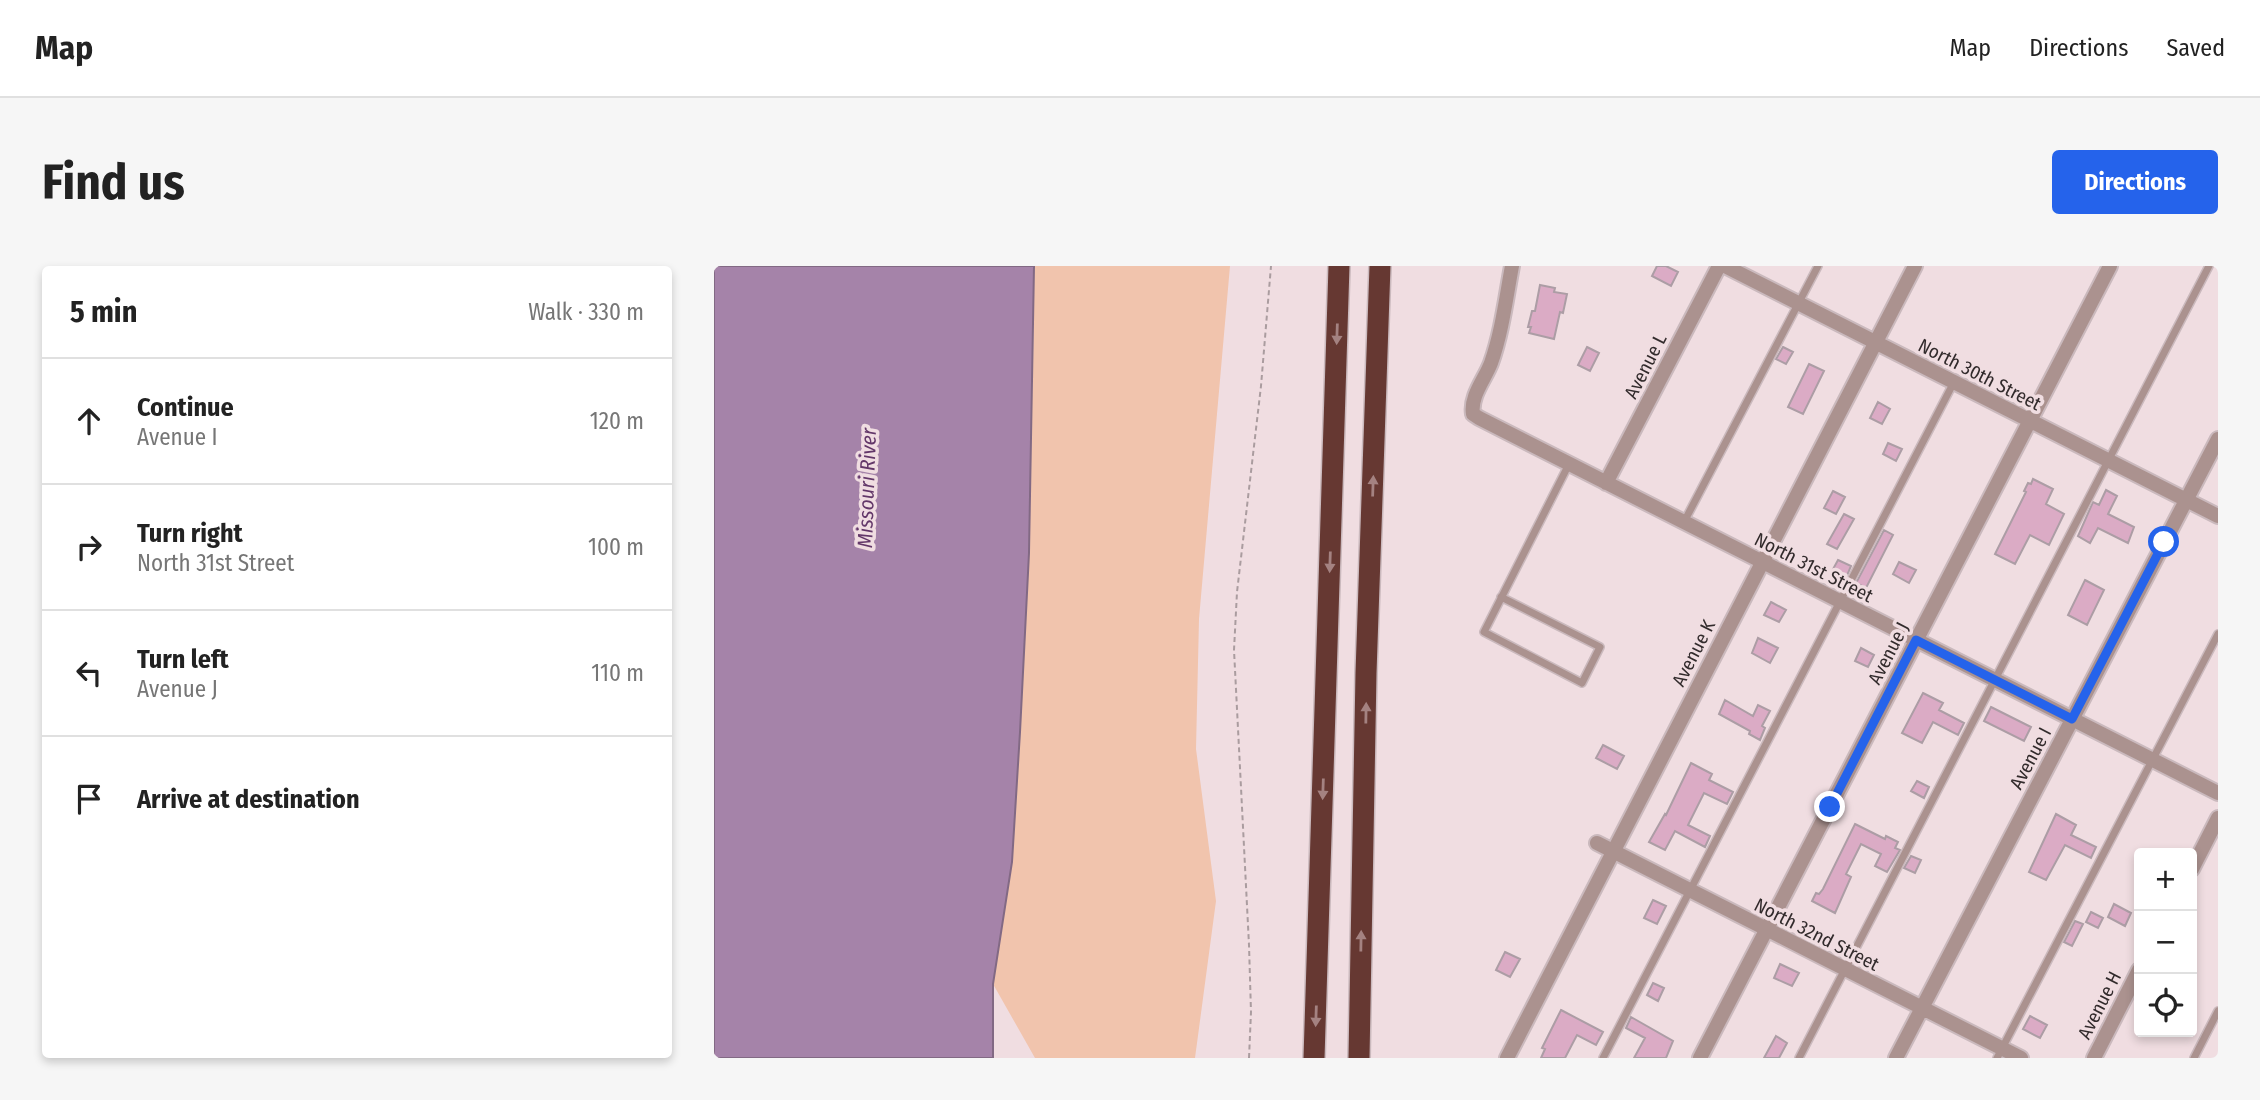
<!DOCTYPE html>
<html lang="en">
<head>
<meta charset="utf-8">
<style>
  :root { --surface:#fff; --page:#f6f6f6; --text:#222; --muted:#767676; --line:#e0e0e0; --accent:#2563eb }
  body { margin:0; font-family:"Fira Sans Condensed",sans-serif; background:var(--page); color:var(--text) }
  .controls { position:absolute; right:21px; bottom:21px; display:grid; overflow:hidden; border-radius:7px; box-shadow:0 4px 10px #0003 }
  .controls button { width:63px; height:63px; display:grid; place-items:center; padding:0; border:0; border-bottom:2px solid var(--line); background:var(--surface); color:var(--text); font:35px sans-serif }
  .stop { position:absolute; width:21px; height:21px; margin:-16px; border:5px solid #2563eb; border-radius:50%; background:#fff }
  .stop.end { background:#2563eb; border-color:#fff; box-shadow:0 2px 7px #0008 }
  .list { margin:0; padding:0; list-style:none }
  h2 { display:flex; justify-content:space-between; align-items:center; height:91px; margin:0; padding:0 28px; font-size:30px }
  h2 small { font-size:23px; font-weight:400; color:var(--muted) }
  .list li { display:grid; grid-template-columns:46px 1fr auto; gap:21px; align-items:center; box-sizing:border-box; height:126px; padding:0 28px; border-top:2px solid var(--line) }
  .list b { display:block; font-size:26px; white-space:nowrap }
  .list p { margin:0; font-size:23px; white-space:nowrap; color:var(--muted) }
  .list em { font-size:23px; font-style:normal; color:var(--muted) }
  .icon { flex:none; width:38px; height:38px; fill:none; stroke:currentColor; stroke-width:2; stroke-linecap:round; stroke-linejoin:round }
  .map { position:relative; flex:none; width:1504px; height:792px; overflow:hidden; border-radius:7px }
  header { display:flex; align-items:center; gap:42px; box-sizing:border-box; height:98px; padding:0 35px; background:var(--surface); border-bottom:2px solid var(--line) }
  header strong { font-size:33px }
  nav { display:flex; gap:38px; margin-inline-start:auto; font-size:24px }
  .intro { display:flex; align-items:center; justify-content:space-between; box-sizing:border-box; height:168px; padding:0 42px }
  h1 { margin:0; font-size:49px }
  .button { padding:18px 32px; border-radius:7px; background:var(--accent); color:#fff; font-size:24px; font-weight:700 }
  main { display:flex; gap:42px; padding:0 42px }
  aside { flex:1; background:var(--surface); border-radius:7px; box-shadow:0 4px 10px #0003 }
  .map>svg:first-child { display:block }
  .green { fill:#f1c4ad }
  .water { fill:#a583a9; stroke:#826984; stroke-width:2 }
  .building { fill:#dbabc5; stroke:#ac9da5; stroke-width:2 }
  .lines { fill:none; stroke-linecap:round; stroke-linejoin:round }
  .service-casing { stroke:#cab9bd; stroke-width:10 }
  .minor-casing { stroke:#cab9bd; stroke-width:18 }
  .motorway-casing { stroke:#cab9bd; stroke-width:24 }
  .path { stroke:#aa9c9f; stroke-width:2; stroke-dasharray:5 3.5; stroke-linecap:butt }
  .service { stroke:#ab928f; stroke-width:7 }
  .minor { stroke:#ab928f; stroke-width:14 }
  .motorway { stroke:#663832; stroke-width:21 }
  .oneway { fill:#a48281 }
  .route { stroke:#2563eb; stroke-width:9 }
  .labels { text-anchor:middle; stroke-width:7; stroke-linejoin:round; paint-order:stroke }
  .street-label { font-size:19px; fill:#322b2c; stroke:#f0dde1 }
  .water-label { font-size:21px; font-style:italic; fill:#633769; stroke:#f0dde1 }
</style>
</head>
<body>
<header>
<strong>Map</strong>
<nav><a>Map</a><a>Directions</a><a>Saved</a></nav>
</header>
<div class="intro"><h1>Find us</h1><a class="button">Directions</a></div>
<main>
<aside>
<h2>5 min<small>Walk · 330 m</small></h2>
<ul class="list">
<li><svg class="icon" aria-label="ahead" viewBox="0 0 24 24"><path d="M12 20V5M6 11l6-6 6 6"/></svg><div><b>Continue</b><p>Avenue I</p></div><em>120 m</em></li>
<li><svg class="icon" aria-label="right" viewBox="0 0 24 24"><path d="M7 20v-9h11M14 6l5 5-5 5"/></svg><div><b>Turn right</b><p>North 31st Street</p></div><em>100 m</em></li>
<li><svg class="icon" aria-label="left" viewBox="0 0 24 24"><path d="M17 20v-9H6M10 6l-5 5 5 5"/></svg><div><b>Turn left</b><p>Avenue J</p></div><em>110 m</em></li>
<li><svg class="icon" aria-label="arrive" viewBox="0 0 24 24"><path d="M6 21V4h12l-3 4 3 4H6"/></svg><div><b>Arrive at destination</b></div></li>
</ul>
</aside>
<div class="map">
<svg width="1504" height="792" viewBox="0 0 1504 792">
  <rect width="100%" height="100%" fill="#f0dde1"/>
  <!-- green -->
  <path class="green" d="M320,0H516L485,353L482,483L502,635L481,792H321L279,718L298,596L306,466L319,102Z"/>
  <!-- water -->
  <path class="water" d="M0,0H320L315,287L306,466L298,596L279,718V792H0Z"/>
  <!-- building -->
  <path class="building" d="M943,0H952L964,6L957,20L938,10Z
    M826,19L841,22L840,26L853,28L849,47L846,46L840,73L815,67L817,61H814L818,45H821Z
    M873,81L885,87L876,105L864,99Z
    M1069,81L1079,86L1072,98L1062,93Z
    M1095,98L1110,105L1089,148L1074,141Z
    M1164,136L1176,143L1168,158L1156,152Z
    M1174,177L1188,183L1182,195L1169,188Z
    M1319,213L1339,223L1332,238L1350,248L1335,279L1316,269L1301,298L1281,288L1312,226L1310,225L1314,217L1317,218Z
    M1392,224L1403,230L1394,248L1420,261L1414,277L1384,262L1376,277L1364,270L1379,236L1385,239Z
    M1119,225L1131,231L1122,248L1110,242Z
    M1130,248L1140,253L1123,283L1113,278Z
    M1170,264L1179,269L1152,322L1142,317Z
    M1124,294L1137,300L1132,312L1118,305Z
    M1185,296L1202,304L1195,317L1179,308Z
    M1371,314L1390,324L1373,359L1354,349Z
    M1057,336L1072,344L1065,356L1050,349Z
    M1044,372L1064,382L1056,397L1038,387Z
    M1147,382L1160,389L1154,401L1141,395Z
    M1209,427L1229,437L1225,444L1250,457L1244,469L1219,456L1208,477L1188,467Z
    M1011,434L1039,450L1044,439L1056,445L1048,460L1051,462L1046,474L1035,468L1036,465L1005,448Z
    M1277,441L1317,461L1310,475L1270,455Z
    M889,479L910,490L903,503L882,492Z
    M977,497L998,508L995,514L1019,526L1013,538L990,527L974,559L996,570L991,581L961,565L951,584L935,576L951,548L952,549Z
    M1203,515L1215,521L1210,532L1197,525Z
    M1342,548L1362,559L1357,569L1382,581L1377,592L1351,579L1332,614L1315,606Z
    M1141,558L1171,573L1172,570L1184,576L1181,582L1186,584L1173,606L1161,600L1167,588L1147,578L1132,608L1137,611L1121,647L1098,635L1102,627L1105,628L1109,623Z
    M1197,590L1207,594L1201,607L1190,602Z
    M939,634L952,640L943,658L930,652Z
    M1400,638L1417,647L1411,660L1394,651Z
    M1377,646L1389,652L1384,662L1372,656Z
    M1361,655L1369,658L1358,680L1350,676Z
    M791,686L806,693L796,711L782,704Z
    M1066,698L1085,707L1078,720L1060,712Z
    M939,717L950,722L944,735L933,729Z
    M847,744L889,766L882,779L863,769L851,792H827L831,783L828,782Z
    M1316,750L1333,759L1326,772L1309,763Z
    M917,751L959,775L952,792H920L931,772L912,762Z
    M1062,770L1073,777L1065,792H1050Z"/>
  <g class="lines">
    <defs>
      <path id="service" d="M970,256L1104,0
        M787,331L886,381L868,417L770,366L855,198
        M889,792L1240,116
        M1085,792L1495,0
        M1283,792L1504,368
        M1480,792L1504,745"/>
      <path id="minor" d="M798,0C792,32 788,66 777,97C771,113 756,130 759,148L765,152L1504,527
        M1011,0L1504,250
        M892,217L1005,0
        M883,577L1307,792
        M1478,603L1504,552
        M793,792L1201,0
        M986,792L1396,0
        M1182,792L1504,173
        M1380,792L1425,704"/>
      <path id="motorway" d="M600,792L625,0
        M645,792L652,407L666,0"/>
    </defs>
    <!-- service casing -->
    <use href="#service" class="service-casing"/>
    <!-- minor casing -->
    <use href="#minor" class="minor-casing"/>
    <!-- motorway casing -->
    <use href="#motorway" class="motorway-casing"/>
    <!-- path -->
    <path class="path" d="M535,792L537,746L535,679L520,384L523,326L547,120L557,0"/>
    <!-- service -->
    <use href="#service" class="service"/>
    <!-- minor -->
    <use href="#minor" class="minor"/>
    <!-- motorway -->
    <use href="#motorway" class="motorway"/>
  </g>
  <!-- one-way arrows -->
  <defs><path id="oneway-solid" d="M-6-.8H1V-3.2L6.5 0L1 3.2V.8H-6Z" transform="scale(1.75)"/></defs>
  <g class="oneway">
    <use href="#oneway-solid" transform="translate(623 68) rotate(92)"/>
    <use href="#oneway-solid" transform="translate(659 220) rotate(-88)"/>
    <use href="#oneway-solid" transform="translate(616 296) rotate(92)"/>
    <use href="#oneway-solid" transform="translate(652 447) rotate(-89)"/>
    <use href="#oneway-solid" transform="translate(609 523) rotate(92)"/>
    <use href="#oneway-solid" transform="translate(647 675) rotate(-89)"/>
    <use href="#oneway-solid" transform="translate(602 750) rotate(92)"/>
  </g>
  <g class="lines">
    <!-- route -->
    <path class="route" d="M1116,541L1202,374L1358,453L1450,276"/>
  </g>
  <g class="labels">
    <!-- street labels -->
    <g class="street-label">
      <text transform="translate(931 100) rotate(-63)" y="7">Avenue L</text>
      <text transform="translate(1266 108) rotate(27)" y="7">North 30th Street</text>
      <text transform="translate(1100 301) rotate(27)" y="7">North 31st Street</text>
      <text transform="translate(979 387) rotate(-63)" y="7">Avenue K</text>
      <text transform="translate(1174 387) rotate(-63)" y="7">Avenue J</text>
      <text transform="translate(1316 492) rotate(-62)" y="7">Avenue I</text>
      <text transform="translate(1103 668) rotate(27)" y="7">North 32nd Street</text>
      <text transform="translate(1385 739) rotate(-63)" y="7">Avenue H</text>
    </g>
    <!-- water labels -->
    <g class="water-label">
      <text transform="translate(153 222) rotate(-88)" y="7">Missouri River</text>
    </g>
  </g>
</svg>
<div class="controls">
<button>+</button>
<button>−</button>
<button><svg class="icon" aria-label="locate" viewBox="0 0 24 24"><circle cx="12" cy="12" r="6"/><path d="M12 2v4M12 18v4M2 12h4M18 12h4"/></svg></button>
</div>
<div class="stop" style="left:1450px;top:276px"></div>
<div class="stop end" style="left:1116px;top:541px"></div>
</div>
</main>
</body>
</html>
